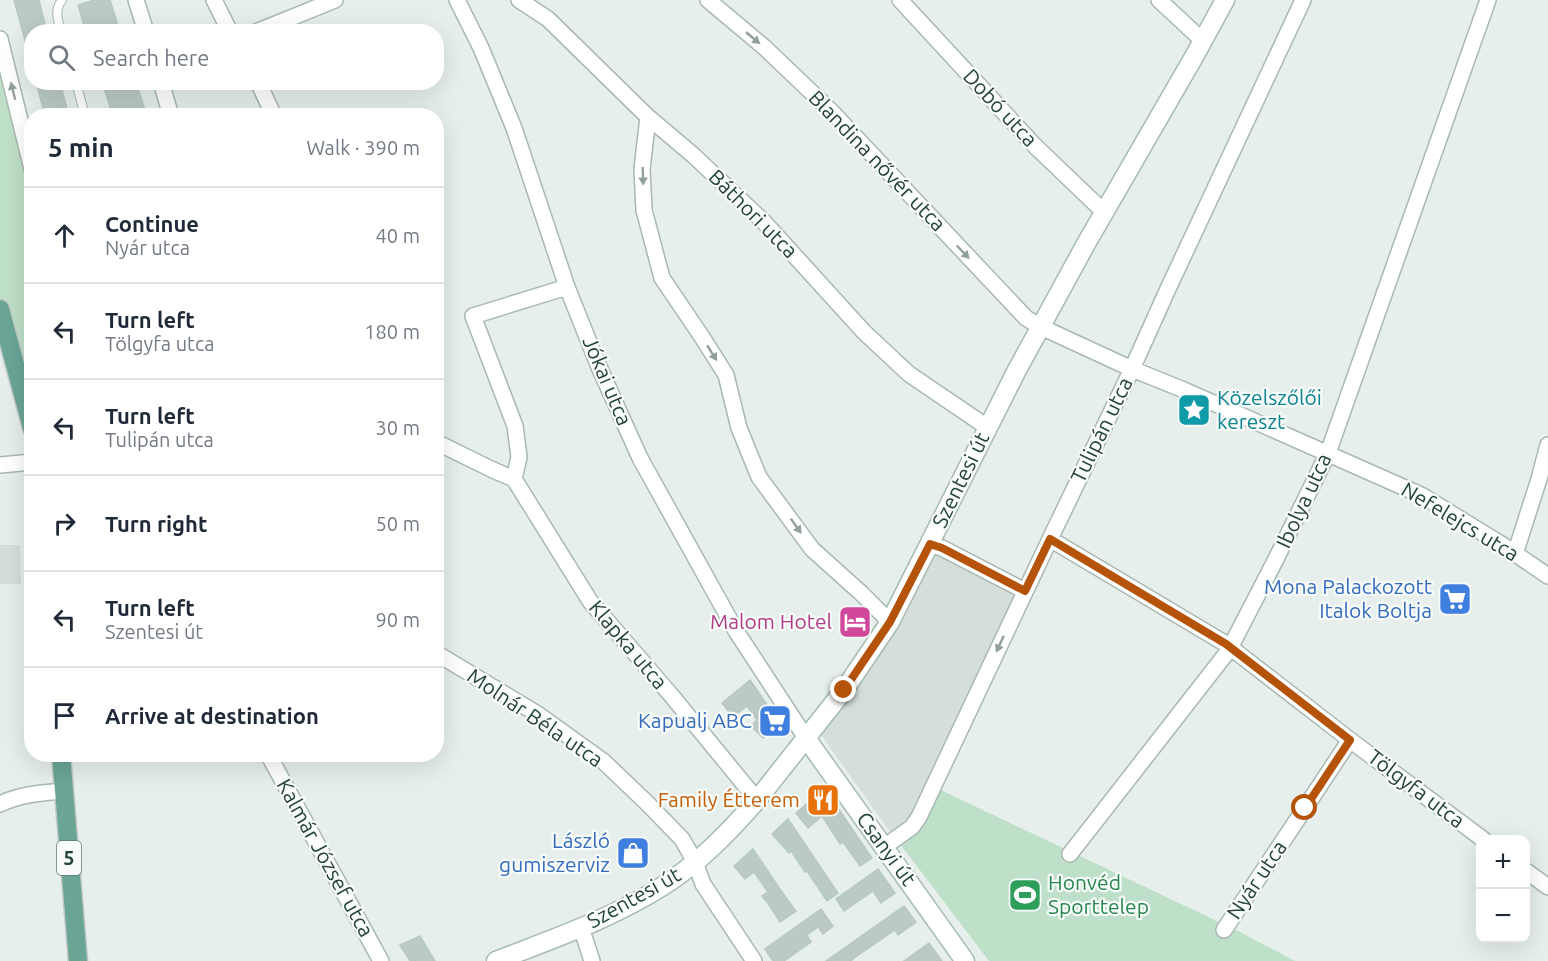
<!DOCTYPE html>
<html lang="en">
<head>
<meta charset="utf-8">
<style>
  :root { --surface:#fff; --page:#f6f6f7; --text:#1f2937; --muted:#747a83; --line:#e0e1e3 }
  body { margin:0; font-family:Ubuntu,sans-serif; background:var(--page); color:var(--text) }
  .controls { position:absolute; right:18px; bottom:18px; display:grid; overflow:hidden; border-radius:12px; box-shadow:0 6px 24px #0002 }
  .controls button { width:54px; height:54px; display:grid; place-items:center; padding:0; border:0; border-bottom:2px solid var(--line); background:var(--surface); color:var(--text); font:30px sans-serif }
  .stop { position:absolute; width:18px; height:18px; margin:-14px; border:4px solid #b45309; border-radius:50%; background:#fff }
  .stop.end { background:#b45309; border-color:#fff; box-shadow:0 2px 6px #0008 }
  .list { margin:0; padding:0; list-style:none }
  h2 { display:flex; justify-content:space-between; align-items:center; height:78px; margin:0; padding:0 24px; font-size:26px }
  h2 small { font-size:20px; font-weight:400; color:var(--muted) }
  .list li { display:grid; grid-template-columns:39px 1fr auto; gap:18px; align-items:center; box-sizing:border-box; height:96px; padding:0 24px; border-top:2px solid var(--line) }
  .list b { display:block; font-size:22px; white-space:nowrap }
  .list p { margin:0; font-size:20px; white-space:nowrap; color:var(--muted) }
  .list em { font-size:20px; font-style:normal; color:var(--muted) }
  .icon { flex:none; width:33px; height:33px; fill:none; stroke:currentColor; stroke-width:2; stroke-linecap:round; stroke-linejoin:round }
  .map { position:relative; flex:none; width:1548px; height:961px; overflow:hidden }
  .search { position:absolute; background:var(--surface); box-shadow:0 6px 24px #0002; left:24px; top:24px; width:420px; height:66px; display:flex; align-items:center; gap:15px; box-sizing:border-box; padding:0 21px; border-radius:24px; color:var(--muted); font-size:22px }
  .panel { position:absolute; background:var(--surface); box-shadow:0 6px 24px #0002; left:24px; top:108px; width:420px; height:654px; border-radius:24px }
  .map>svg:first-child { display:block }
  .built { fill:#d4dfda }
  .green { fill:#bfe0c8 }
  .building { fill:#bbcac4; stroke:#b8c9c2; stroke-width:1.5 }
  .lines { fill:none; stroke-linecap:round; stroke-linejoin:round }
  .lane-casing { stroke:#a8b8b2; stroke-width:10 }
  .street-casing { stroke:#a8b8b2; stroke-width:18 }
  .secondary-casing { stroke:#a4bbb3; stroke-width:21 }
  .primary-casing { stroke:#c2cac8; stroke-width:21 }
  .lane { stroke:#fff; stroke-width:8 }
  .street { stroke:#fff; stroke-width:15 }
  .secondary { stroke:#fff; stroke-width:18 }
  .primary { stroke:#6aa596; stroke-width:18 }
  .oneway { fill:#92a09c }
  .route { stroke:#b45309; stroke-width:8 }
  .labels { text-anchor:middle; stroke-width:4.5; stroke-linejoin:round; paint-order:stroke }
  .shield { fill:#f7fbf9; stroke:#637a73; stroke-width:1.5 }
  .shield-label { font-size:20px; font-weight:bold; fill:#24423a }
  .street-label { font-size:21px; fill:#24423a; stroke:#f7fbf9 }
  .culture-label { font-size:21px; fill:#0d838f; stroke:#f7fbf9; text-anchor:start }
  .shop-label { font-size:21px; fill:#366cbe; stroke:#f7fbf9; text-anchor:end }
  .hotel-label { font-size:21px; fill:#b23c85; stroke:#f7fbf9; text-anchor:end }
  .food-label { font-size:21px; fill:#c56008; stroke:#f7fbf9; text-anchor:end }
  .leisure-label { font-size:21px; fill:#27864d; stroke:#f7fbf9; text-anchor:start }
</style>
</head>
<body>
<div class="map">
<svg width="1548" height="961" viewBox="0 0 1548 961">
  <rect width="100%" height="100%" fill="#e6efeb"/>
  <!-- built -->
  <path class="built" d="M0,545H20L21,584H0Z
    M930,549L1021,594L918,812L893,836L819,732Z"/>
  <!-- green -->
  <path class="green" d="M0,39L31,170V425L0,304Z
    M930,785L1238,931L1295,961H989L910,857L893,836L910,824Z"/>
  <!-- building -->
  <path class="building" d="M14,0H39L47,32H32V66Z
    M94,0H110L120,32H86L78,5Z
    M36,82H60L69,116H45Z
    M102,82H136L146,113L140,116H113Z
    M750,680L777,719V723L763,738L751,726L757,720L747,706L733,717L722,703Z
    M821,791L827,792L872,858L860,866L843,842L840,844L822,816L808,828L796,813Z
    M788,819L838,893L827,901L807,871L805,872L791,851L789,853L772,834Z
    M753,849L782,892L767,902L762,896L768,892L754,872L745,879L734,866Z
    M878,869L895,893L881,903L873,891L844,911L836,899Z
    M782,892L796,911L780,922L767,902Z
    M904,906L916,922L898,935L895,930L854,958L846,947Z
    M821,909L833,926L823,934L818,927L807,935L811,942L784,961H773L765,949Z
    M420,936L435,961H410L400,945Z
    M929,943L942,961H904Z
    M846,947L854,958L851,961H826Z"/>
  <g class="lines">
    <defs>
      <path id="lane" d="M61,32C58,20 54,10 62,0
        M76,82L85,116"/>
      <path id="street" d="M136,0L146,32
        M214,0L230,32
        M457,0L481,48L514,128L567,287L599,367L640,458L736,631L806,738
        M519,0L548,19L648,117L693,155L764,222L864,332L909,374L987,427
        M708,0L764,47L830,110L1026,318L1041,327L1132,369L1184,390L1421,495L1501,544L1548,576
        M900,0L1035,146L1104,212
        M1159,0L1203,41
        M256,32L335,0
        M0,39L32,169
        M161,82L171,116
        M258,82L274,116
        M648,117L642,169L644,210L662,278L702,337L726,375L739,428L759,477L812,549L861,593L890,622
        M436,442L493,470L514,479L590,601L671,695L757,800
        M0,465L32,462
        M514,479L519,457L515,426L473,316L567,287
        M1050,539L1226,644L1350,740L1484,840
        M930,545L942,548L1025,591
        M1515,554L1539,479L1548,445
        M436,653L539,715L603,761L646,802L682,839L695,862L703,884L754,961
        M268,754L381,961
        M0,804C20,794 42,793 64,791
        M884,847L912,827L919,817L1050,539L1132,369L1167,291L1303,0
        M1070,854L1229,650L1276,559L1328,453L1488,0
        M1526,871L1548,887
        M581,927L592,961
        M1224,930L1350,740"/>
      <path id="secondary" d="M806,738L965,961
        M496,961C552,939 611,919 663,886C699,863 729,832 757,800L844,690L890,622L1017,370L1087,242L1195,55L1225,0"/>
      <path id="primary" d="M0,309L32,428
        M61,754L78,961"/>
    </defs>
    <!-- lane casing -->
    <use href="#lane" class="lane-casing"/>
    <!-- street casing -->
    <use href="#street" class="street-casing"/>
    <!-- secondary casing -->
    <use href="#secondary" class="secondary-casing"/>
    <!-- primary casing -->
    <use href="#primary" class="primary-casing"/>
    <!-- lane -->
    <use href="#lane" class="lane"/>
    <!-- street -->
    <use href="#street" class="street"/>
    <!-- secondary -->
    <use href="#secondary" class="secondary"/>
    <!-- primary -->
    <use href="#primary" class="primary"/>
  </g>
  <!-- one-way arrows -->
  <defs><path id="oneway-solid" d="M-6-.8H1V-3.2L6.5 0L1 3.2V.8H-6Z" transform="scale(1.5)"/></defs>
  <g class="oneway">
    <use href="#oneway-solid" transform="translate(753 38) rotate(40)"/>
    <use href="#oneway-solid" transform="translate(13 91) rotate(-104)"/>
    <use href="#oneway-solid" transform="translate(643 176) rotate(88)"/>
    <use href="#oneway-solid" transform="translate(963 252) rotate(46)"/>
    <use href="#oneway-solid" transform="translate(712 353) rotate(58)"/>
    <use href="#oneway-solid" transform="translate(796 526) rotate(55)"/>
    <use href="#oneway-solid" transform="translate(1000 644) rotate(115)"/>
  </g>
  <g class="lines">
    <!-- route -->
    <path class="route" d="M844,690L890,622L930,544L942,548L1025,591L1050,539L1226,644L1350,740L1305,808"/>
  </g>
  <!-- icons -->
  <defs>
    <symbol id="sight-square" viewBox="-11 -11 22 22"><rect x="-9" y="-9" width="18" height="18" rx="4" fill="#0f9aa8" stroke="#f7fbf9"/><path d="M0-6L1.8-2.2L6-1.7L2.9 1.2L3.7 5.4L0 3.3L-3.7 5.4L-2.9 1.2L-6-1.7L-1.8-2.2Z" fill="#fff"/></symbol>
    <symbol id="supermarket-square" viewBox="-11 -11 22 22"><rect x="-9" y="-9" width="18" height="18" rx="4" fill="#3f7fe0" stroke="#f7fbf9"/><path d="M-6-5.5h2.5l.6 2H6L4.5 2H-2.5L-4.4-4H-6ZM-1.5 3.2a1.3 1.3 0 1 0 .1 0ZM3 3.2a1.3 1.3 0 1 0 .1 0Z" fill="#fff"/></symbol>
    <symbol id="hotel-square" viewBox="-11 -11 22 22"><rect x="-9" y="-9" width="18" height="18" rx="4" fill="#d1479c" stroke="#f7fbf9"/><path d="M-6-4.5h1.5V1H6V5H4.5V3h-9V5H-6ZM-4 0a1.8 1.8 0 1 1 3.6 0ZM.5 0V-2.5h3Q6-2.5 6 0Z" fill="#fff"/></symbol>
    <symbol id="restaurant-square" viewBox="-11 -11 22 22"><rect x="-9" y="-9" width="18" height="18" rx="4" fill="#e8710a" stroke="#f7fbf9"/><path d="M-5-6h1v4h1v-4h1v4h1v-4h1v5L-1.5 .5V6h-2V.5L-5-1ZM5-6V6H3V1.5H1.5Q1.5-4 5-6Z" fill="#fff"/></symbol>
    <symbol id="shop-square" viewBox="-11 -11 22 22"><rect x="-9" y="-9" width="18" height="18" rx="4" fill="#3f7fe0" stroke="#f7fbf9"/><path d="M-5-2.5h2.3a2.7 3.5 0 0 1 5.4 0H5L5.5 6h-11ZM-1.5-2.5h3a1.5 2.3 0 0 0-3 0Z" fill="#fff"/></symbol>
    <symbol id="stadium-square" viewBox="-11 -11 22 22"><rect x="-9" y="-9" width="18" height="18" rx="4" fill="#2e9e5b" stroke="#f7fbf9"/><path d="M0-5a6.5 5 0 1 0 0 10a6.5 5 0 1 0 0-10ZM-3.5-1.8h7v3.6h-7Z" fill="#fff"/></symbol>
  </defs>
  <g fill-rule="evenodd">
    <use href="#sight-square" x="1175" y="391" width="38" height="38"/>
    <use href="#supermarket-square" x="1436" y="580" width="38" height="38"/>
    <use href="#hotel-square" x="836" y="603" width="38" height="38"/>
    <use href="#supermarket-square" x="756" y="702" width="38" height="38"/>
    <use href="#restaurant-square" x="804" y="781" width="38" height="38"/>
    <use href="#shop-square" x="614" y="834" width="38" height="38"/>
    <use href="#stadium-square" x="1006" y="876" width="38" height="38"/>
  </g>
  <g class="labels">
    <!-- shield labels -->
    <rect class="shield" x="57" y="841" width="24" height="34" rx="4.5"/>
    <g class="shield-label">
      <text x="69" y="865">5</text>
    </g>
    <!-- street labels -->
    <g class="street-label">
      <text transform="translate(1000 108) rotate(47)" y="7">Dobó utca</text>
      <text transform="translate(877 161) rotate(46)" y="7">Blandina nővér utca</text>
      <text transform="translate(753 214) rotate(45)" y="7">Báthori utca</text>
      <text transform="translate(607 381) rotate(67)" y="7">Jókai utca</text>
      <text transform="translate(1102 430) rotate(-64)" y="7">Tulipán utca</text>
      <text transform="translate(961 480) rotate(-64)" y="7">Szentesi út</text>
      <text transform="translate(1304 501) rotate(-65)" y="7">Ibolya utca</text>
      <text transform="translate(1460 522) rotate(31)" y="7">Nefelejcs utca</text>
      <text transform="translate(628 645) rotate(50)" y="7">Klapka utca</text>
      <text transform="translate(535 718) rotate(34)" y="7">Molnár Béla utca</text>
      <text transform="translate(1416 789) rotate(37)" y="7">Tölgyfa utca</text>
      <text transform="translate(886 849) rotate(54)" y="7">Csanyi út</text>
      <text transform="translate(325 858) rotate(61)" y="7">Kalmár József utca</text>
      <text transform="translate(1257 880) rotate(-56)" y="7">Nyár utca</text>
      <text transform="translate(634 898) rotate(-29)" y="7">Szentesi út</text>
    </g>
    <!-- culture labels -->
    <g class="culture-label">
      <text x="1217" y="405">Közelszőlői<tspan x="1217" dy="24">kereszt</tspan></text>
    </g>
    <!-- shop labels -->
    <g class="shop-label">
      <text x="1432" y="594">Mona Palackozott<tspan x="1432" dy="24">Italok Boltja</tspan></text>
      <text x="752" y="728">Kapualj ABC</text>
      <text x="610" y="848">László<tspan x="610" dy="24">gumiszerviz</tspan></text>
    </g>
    <!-- hotel labels -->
    <g class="hotel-label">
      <text x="832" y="629">Malom Hotel</text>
    </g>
    <!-- food labels -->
    <g class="food-label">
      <text x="800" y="807">Family Étterem</text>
    </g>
    <!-- leisure labels -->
    <g class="leisure-label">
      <text x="1048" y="890">Honvéd<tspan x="1048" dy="24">Sporttelep</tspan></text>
    </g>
  </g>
</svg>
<div class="controls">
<button>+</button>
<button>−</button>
</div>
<div class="stop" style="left:1305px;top:808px"></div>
<div class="stop end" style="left:844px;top:690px"></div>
<div class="search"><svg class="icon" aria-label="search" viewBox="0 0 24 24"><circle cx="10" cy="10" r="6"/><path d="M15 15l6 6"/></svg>Search here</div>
<section class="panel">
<h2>5 min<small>Walk · 390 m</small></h2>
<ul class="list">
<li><svg class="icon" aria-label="ahead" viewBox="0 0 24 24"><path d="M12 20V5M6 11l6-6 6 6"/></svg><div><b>Continue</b><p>Nyár utca</p></div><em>40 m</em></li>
<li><svg class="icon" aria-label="left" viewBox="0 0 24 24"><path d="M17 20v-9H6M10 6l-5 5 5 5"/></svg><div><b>Turn left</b><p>Tölgyfa utca</p></div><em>180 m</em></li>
<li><svg class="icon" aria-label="left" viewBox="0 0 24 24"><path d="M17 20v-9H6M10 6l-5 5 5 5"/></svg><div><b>Turn left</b><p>Tulipán utca</p></div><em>30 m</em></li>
<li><svg class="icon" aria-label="right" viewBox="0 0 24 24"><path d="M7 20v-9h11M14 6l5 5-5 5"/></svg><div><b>Turn right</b></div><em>50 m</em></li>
<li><svg class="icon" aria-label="left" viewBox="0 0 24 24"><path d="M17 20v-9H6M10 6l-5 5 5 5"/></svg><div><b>Turn left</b><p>Szentesi út</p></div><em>90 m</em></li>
<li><svg class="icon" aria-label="arrive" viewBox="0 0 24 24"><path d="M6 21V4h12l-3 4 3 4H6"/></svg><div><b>Arrive at destination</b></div></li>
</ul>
</section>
</div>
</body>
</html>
